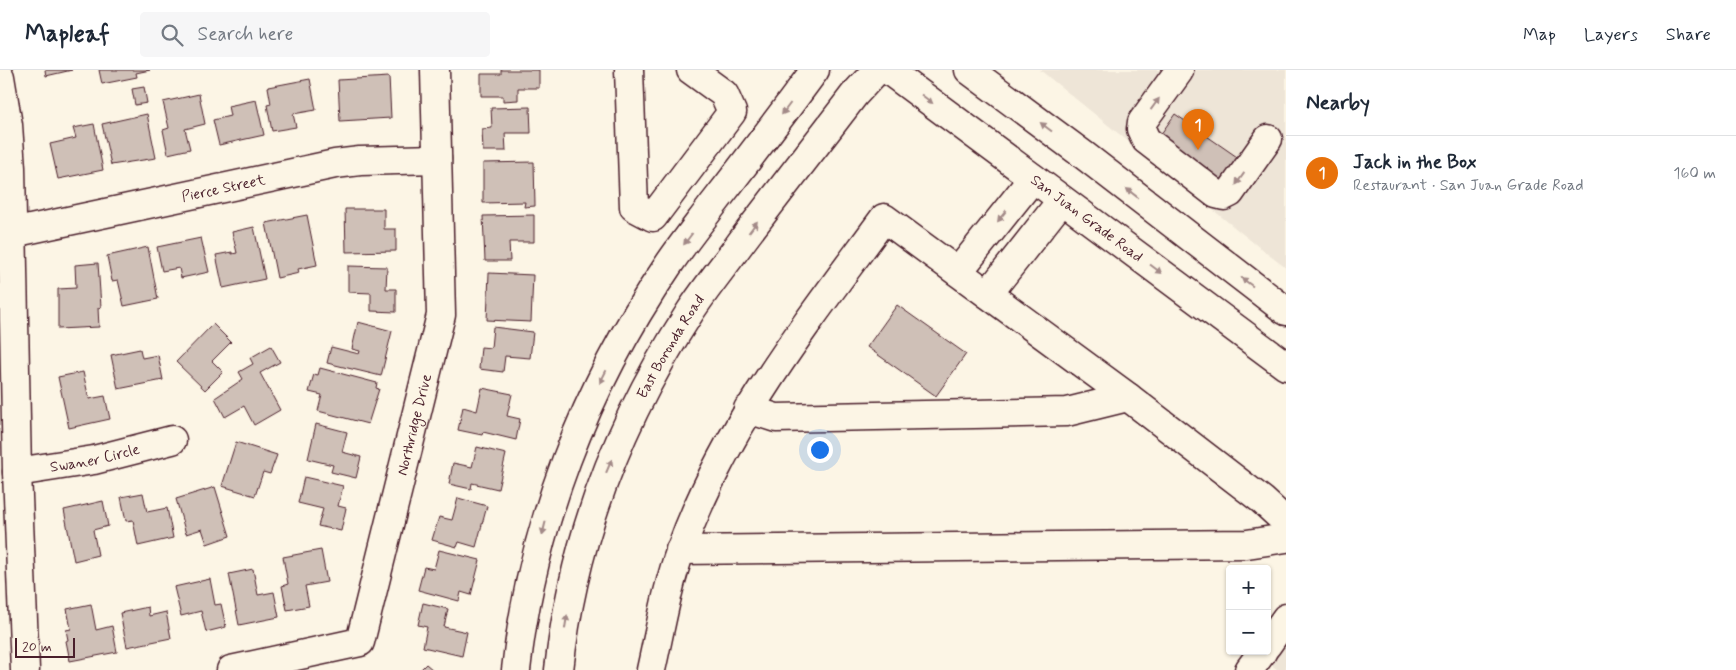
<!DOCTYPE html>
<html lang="en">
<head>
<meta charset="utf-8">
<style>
  :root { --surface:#fff; --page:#f6f6f7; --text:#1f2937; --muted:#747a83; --line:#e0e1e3; --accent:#c8321e }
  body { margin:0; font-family:Mynerve,sans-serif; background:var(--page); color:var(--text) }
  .controls { position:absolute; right:15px; bottom:15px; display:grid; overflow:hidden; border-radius:5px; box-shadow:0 1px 4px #0004 }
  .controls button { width:45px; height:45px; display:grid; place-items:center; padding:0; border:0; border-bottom:1px solid var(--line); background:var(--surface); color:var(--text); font:25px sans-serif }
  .scale { position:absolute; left:15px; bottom:12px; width:60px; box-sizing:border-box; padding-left:5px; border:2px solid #4a1f2b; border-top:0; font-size:14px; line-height:18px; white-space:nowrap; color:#4a1f2b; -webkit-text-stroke:4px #fcf5e5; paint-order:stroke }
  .you { position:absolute; left:819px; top:379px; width:18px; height:18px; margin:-12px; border:4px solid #fff; border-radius:50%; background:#1a73e8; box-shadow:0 0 0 8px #1a73e833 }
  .badge { display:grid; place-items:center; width:32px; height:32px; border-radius:50%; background:var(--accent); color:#fff; font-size:16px; font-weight:700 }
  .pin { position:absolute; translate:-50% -41px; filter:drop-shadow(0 1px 2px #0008) }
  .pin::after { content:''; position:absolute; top:26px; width:18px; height:15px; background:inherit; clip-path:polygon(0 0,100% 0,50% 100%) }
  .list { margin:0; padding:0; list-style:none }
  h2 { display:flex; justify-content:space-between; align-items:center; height:65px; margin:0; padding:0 20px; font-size:21px }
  h2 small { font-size:16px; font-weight:400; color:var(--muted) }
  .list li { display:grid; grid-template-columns:32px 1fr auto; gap:15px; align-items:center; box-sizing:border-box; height:75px; padding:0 20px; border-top:1px solid var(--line) }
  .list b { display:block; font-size:19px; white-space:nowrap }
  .list p { margin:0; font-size:16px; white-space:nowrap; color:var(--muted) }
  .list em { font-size:16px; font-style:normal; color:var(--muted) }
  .icon { flex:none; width:28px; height:28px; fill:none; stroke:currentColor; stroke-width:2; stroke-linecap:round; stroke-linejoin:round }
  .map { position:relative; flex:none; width:1286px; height:600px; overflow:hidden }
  header { display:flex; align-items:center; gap:30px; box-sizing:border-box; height:70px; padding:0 25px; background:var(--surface); border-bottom:1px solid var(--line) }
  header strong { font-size:24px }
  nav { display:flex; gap:28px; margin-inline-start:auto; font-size:18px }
  .search { width:350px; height:45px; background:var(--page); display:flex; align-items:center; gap:12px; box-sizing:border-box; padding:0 18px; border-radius:5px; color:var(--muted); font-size:19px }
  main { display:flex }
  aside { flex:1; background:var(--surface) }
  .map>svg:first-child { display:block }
  .built { fill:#eee5d7 }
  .building { fill:#cfc0b7; stroke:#4a1f2b }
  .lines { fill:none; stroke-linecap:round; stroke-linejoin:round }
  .minor-casing { stroke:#4a1f2b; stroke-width:31 }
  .major-casing { stroke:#4a1f2b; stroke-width:31 }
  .minor { stroke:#fcf5e5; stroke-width:28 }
  .major { stroke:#fcf5e5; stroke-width:28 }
  .oneway { fill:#a38a88 }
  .labels { text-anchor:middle; stroke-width:4; stroke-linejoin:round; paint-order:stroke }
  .street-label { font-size:15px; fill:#4a1f2b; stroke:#fcf5e5 }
</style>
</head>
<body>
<header>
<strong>Mapleaf</strong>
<div class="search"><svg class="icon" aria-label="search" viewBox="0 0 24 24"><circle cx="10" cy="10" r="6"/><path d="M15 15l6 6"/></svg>Search here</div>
<nav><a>Map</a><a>Layers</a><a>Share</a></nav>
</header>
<main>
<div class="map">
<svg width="1286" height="600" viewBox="0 0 1286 600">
  <rect width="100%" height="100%" fill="#fcf5e5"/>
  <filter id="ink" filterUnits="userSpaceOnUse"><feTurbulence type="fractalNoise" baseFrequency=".02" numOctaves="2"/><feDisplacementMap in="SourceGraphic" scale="10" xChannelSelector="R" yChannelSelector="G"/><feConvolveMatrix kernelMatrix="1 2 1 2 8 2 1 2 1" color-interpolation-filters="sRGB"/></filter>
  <g filter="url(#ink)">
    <!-- built -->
    <path class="built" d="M1040,0H1286V198L1265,182Z
      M1286,572V600H1278L1270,594Z"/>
    <!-- building -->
    <path class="building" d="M45,0H72L46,6Z
      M99,0H150L136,3L137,7L102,14Z
      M501,0H539V18H518V30L503,31V26H481V4H501Z
      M389,7L391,48L340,51L338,10Z
      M310,9L316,40L293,44L296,57L272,61L267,35L271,34L268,17Z
      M144,17L147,33L135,35L132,19Z
      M199,24L205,54L185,59L190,79L168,84L163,60L169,58L163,32Z
      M256,30L264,65L219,75L213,50L230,46L228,36Z
      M530,37L531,63H505L506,81H483L482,59L492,58L491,38Z
      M147,44L156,88L111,95L102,54Z
      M1175,44L1240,89L1219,117L1156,71Z
      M94,54L103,100L58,109L50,74L76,68L73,58Z
      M534,92L535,136L524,137L525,132L483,133V93Z
      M345,139H384V159H396V181L346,182Z
      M307,145L317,195L298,199L299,203L277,208L266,153Z
      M534,145V172H509L510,191H485L483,146Z
      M254,157L265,209L223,218L216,185L232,182V184L237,183L232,162Z
      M201,168L209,202L181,208L179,198L162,201L157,177Z
      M148,177L158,229L124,236L118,210L112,211L107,186Z
      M98,193L101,237L98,238L99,257L58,259V219L76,218L75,195Z
      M348,196L387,197L386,219H396V242L371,241V223L348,222Z
      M489,203L533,205L531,252L487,250Z
      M897,235L966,284L936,326L867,277Z
      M358,252L392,261L381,306L327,293L331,277L359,284L360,281L352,279Z
      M213,254L231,272L212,291L223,302L205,320L176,292Z
      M493,257L533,262L530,288L505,286L503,302L479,299L481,277L491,278Z
      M271,276L280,292L260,303L280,340L254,355L244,336L225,347L215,328L243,309L239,302L253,294L250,288Z
      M140,279L142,288L158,285L163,310L118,319L111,285Z
      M320,298L377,313L376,318L379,319L368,354L318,341L322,325L309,322L314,304L318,305Z
      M83,302L89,329L105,326L110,349L69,358L58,307Z
      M482,318L512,324L507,346L520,349L516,370L483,362L482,365L458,360L463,337L477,341Z
      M316,354L347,362L342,382L361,387L356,408L331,402L333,395L308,389Z
      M236,372L277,385L270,404L263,402L255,426L222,416Z
      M477,377L506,384L498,419L472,413L471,419L449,414L453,393L472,397Z
      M304,407L343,416L338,436L346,438L341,461L318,456L323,439L298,433Z
      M215,417L230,466L207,474L202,459L186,464L176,429Z
      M143,423L147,442L167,438L173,468L138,476L133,450L126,451L121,427Z
      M458,428L487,436L476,477L459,472L457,477L432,470L439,447L452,450Z
      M103,431L108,456L93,460L98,485L74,491L64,440Z
      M321,480L327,512L305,516L309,536L287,540L282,516L288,514L283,487Z
      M439,480L480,490L471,525L461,522L459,531L418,520L424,497L434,499Z
      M253,499L258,525L274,522L279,547L239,555L229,504Z
      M210,509L215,535L221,534L226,557L206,562L201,541L181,546L174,517Z
      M423,533L448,539L444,557L467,562L462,586L423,577L427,557L418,555Z
      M91,534L96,560L112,556L117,582L70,591L66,571L68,570L66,560L71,559L67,539Z
      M148,537L149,546L166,542L171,568L127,577L120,543Z
      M426,594L433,600H420Z"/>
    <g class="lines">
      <defs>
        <g id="minor">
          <path d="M629,0L634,137L653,147L732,42L724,24L691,0"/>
          <path d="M1179,1L1142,52L1141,59L1146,70L1216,124L1224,126L1230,123L1268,69"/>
          <path d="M0,7L8,55L11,98L17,402L25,600"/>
          <path id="s1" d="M12,163L335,94L360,91L437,89"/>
          <path d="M958,202L1033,108"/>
          <path d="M988,224L1062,130"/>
          <path d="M748,339L776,348L1067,342L1128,327L1262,430L1286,452"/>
          <path id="s2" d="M17,402L94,390L172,370"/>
          <path d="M680,480L1247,474L1286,468"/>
          <path d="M1267,575L1286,548"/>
          <path id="s3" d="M231,600L360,572L441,245L435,0"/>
          <path d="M651,600C660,560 667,517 681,479C725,356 807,253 884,148L1128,327"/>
          <path d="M1249,600L1263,581"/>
        </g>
        <g id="major">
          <path id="s4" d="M888,0L1286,296"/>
          <path d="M969,0L1085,86L1286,241"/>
          <path d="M516,600C532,455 585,318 667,197C681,176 697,156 712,136C747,91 781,46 815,0"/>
          <path id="s5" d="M559,600C573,470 619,351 690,242C705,219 723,197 739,175C777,124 816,75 854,25L877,0"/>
        </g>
      </defs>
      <!-- minor casing -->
      <use href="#minor" class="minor-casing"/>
      <!-- major casing -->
      <use href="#major" class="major-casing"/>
      <!-- minor -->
      <use href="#minor" class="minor"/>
      <!-- major -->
      <use href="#major" class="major"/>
    </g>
    <!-- one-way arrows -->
    <defs><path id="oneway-solid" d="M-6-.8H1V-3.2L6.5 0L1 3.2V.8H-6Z" transform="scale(1.25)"/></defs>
    <g class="oneway">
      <use href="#oneway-solid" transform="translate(927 29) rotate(37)"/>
      <use href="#oneway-solid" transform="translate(1155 34) rotate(-54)"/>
      <use href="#oneway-solid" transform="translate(786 39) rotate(127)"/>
      <use href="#oneway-solid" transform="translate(1046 57) rotate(-143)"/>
      <use href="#oneway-solid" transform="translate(1240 109) rotate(125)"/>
      <use href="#oneway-solid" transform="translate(1132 123) rotate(-142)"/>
      <use href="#oneway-solid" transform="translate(1002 146) rotate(128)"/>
      <use href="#oneway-solid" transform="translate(753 157) rotate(-53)"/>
      <use href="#oneway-solid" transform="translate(688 169) rotate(127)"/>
      <use href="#oneway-solid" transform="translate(1156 199) rotate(37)"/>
      <use href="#oneway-solid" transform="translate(1247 212) rotate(-143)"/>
      <use href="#oneway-solid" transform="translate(603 307) rotate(117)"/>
      <use href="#oneway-solid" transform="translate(609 396) rotate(-67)"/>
      <use href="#oneway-solid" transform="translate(544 458) rotate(104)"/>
      <use href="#oneway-solid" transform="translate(566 552) rotate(-81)"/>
    </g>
  </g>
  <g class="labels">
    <!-- street labels -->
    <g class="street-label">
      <text dy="5" stroke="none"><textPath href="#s1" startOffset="216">Pierce Street</textPath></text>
      <text dy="5" stroke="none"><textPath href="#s4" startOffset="248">San Juan Grade Road</textPath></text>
      <text dy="5" stroke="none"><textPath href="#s5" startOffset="345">East Boronda Road</textPath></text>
      <text dy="5" stroke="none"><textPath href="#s3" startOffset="356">Northridge Drive</textPath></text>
      <text dy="5" stroke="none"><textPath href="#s2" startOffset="79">Swaner Circle</textPath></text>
    </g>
  </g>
</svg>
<div class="controls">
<button>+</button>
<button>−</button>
</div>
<div class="scale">20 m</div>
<div class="you"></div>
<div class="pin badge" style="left:1198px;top:80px;background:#e8710a">1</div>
</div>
<aside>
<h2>Nearby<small></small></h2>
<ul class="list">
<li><span class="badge" style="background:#e8710a">1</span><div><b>Jack in the Box</b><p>Restaurant · San Juan Grade Road</p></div><em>160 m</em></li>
</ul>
</aside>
</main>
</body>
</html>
